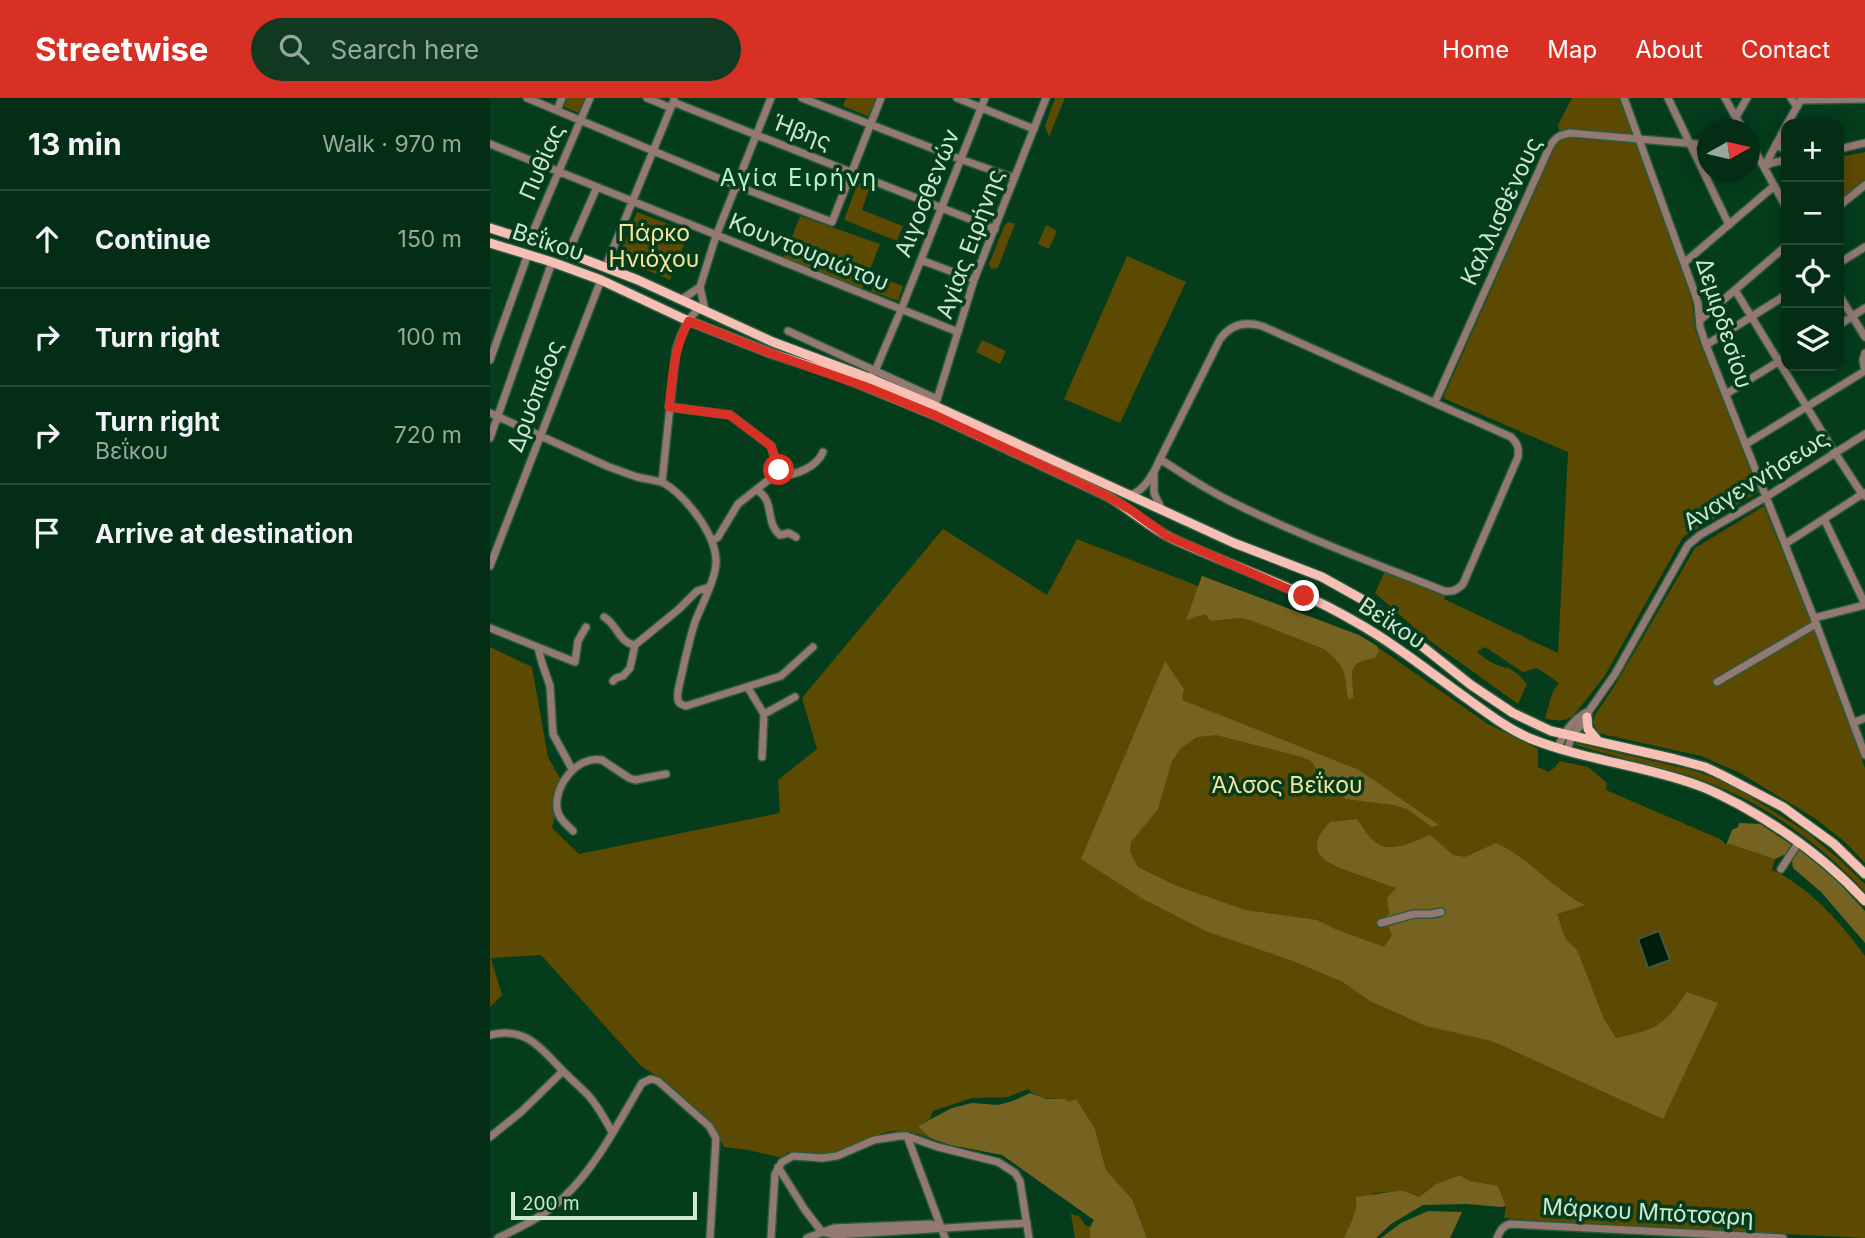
<!DOCTYPE html>
<html lang="en">
<head>
<meta charset="utf-8">
<style>
  :root { --surface:#032d15; --page:#113922; --text:#f1f3f6; --muted:#97a8a0; --line:#244934; --accent:#d93025 }
  body { margin:0; font-family:Inter,sans-serif; background:var(--page); color:var(--text) }
  .controls { position:absolute; right:21px; top:21px; display:grid; overflow:hidden; border-radius:14px; box-shadow:0 4px 18px #0003 }
  .controls button { width:63px; height:63px; display:grid; place-items:center; padding:0; border:0; border-bottom:2px solid var(--line); background:var(--surface); color:var(--text); font:35px sans-serif }
  .compass { position:absolute; left:1207px; top:21px; width:63px; height:63px; border-radius:50%; background:var(--surface); box-shadow:0 4px 18px #0003; rotate:82deg }
  .scale { position:absolute; left:21px; bottom:18px; width:186px; box-sizing:border-box; padding-left:7px; border:4px solid #cde7d3; border-top:0; font-size:19px; line-height:24px; white-space:nowrap; color:#cde7d3; -webkit-text-stroke:5px #043c1c; paint-order:stroke }
  .stop { position:absolute; width:21px; height:21px; margin:-16px; border:5px solid #d93025; border-radius:50%; background:#fff }
  .stop.end { background:#d93025; border-color:#fff; box-shadow:0 2px 7px #0008 }
  .list { margin:0; padding:0; list-style:none }
  h2 { display:flex; justify-content:space-between; align-items:center; height:91px; margin:0; padding:0 28px; font-size:30px }
  h2 small { font-size:23px; font-weight:400; color:var(--muted) }
  .list li { display:grid; grid-template-columns:46px 1fr auto; gap:21px; align-items:center; box-sizing:border-box; height:98px; padding:0 28px; border-top:2px solid var(--line) }
  .list b { display:block; font-size:26px; white-space:nowrap }
  .list p { margin:0; font-size:23px; white-space:nowrap; color:var(--muted) }
  .list em { font-size:23px; font-style:normal; color:var(--muted) }
  .icon { flex:none; width:38px; height:38px; fill:none; stroke:currentColor; stroke-width:2; stroke-linecap:round; stroke-linejoin:round }
  .map { position:relative; flex:none; width:1375px; height:1140px; overflow:hidden }
  header { display:flex; align-items:center; gap:42px; box-sizing:border-box; height:98px; padding:0 35px; background:var(--accent); color:#fff }
  header strong { font-size:33px }
  nav { display:flex; gap:38px; margin-inline-start:auto; font-size:24px }
  .search { width:490px; height:63px; background:var(--page); display:flex; align-items:center; gap:18px; box-sizing:border-box; padding:0 24px; border-radius:38px; color:var(--muted); font-size:26px }
  main { display:flex }
  aside { flex:1; background:var(--surface) }
  .map>svg:first-child { display:block }
  .green { fill:#5c4a02 }
  .forest { fill:#766322 }
  .water { fill:#011e0b; stroke:#3e5a47; stroke-width:2 }
  .lines { fill:none; stroke-linecap:round; stroke-linejoin:round }
  .minor-casing { stroke:#285b3d; stroke-width:10 }
  .major-casing { stroke:#285b3d; stroke-width:12 }
  .minor { stroke:#947973; stroke-width:7 }
  .major { stroke:#f8c0b4; stroke-width:9 }
  .route { stroke:#d93025; stroke-width:9 }
  .labels { text-anchor:middle; stroke-width:7; stroke-linejoin:round; paint-order:stroke }
  .street-label { font-size:23px; fill:#cde7d3; stroke:#043c1c }
  .park-label { font-size:23px; fill:#fae39b; stroke:#043c1c }
  .neighbourhood-label { font-size:24px; letter-spacing:2px; fill:#baf1c8; stroke:#043c1c }
</style>
</head>
<body>
<header>
<strong>Streetwise</strong>
<div class="search"><svg class="icon" aria-label="search" viewBox="0 0 24 24"><circle cx="10" cy="10" r="6"/><path d="M15 15l6 6"/></svg>Search here</div>
<nav><a>Home</a><a>Map</a><a>About</a><a>Contact</a></nav>
</header>
<main>
<aside>
<h2>13 min<small>Walk · 970 m</small></h2>
<ul class="list">
<li><svg class="icon" aria-label="ahead" viewBox="0 0 24 24"><path d="M12 20V5M6 11l6-6 6 6"/></svg><div><b>Continue</b></div><em>150 m</em></li>
<li><svg class="icon" aria-label="right" viewBox="0 0 24 24"><path d="M7 20v-9h11M14 6l5 5-5 5"/></svg><div><b>Turn right</b></div><em>100 m</em></li>
<li><svg class="icon" aria-label="right" viewBox="0 0 24 24"><path d="M7 20v-9h11M14 6l5 5-5 5"/></svg><div><b>Turn right</b><p>Βεΐκου</p></div><em>720 m</em></li>
<li><svg class="icon" aria-label="arrive" viewBox="0 0 24 24"><path d="M6 21V4h12l-3 4 3 4H6"/></svg><div><b>Arrive at destination</b></div></li>
</ul>
</aside>
<div class="map">
<svg width="1375" height="1140" viewBox="0 0 1375 1140">
  <rect width="100%" height="100%" fill="#043c1c"/>
  <!-- green -->
  <path class="green" d="M77,0H96L91,16L74,9Z
    M356,0H387L379,19L353,8Z
    M565,0H575L559,39L555,28Z
    M1082,0H1131L1202,202L1205,231L1269,394L1193,439L1114,579L1083,618C1072,624 1066,623 1055,620L1063,593L1069,585L1047,570L1033,574L995,549L987,554C994,560 1008,570 1019,570L1029,577L1037,586L1028,606L936,540L885,495L895,473L955,497L954,501L1068,555L1078,354L953,300L1070,37L1068,27Z
    M1375,54V84L1349,101V59Z
    M368,85L380,89L372,112L413,128L407,143L354,122Z
    M147,114L199,134L180,182L128,160Z
    M310,118L390,146L372,192L293,162Z
    M520,124L525,126L508,170L501,171L499,166L515,126Z
    M556,127L567,133L559,151L548,146Z
    M637,158L696,184L630,325L574,301Z
    M387,178L413,188L408,203L381,193Z
    M492,242L516,253L510,266L486,254Z
    M1274,408L1324,532L1375,670V765L1355,744L1326,721L1250,675L1211,658L1107,635L1103,624L1105,617L1125,587L1205,450Z
    M453,431L557,497L587,441L708,488L712,478L879,543L998,626L1048,651V669L1058,674L1064,670L1070,663L1098,669L1117,685L1116,692L1232,742L1236,747L1239,746L1285,761L1282,772C1317,787 1353,827 1375,858V1140L1066,1125L1014,1120L1016,1108L1008,1089L980,1083L970,1077L946,1086L929,1099L915,1093L884,1095L867,1109L864,1121L854,1140H657L642,1101L616,1072L605,1031L575,1001C561,1001 548,1001 538,991L518,999L482,1000L443,1013L440,1021L428,1028L440,1040C392,1022 388,1042 347,1056C332,1060 313,1055 297,1054L293,1060L258,1052L234,1049L222,1026L210,1014L178,985L151,968L51,857L1,860L12,897L0,909V549L42,569L58,659L73,686L62,730L89,756L290,715L288,682L327,651L312,600Z
    M1086,645L1206,673L1242,687L1318,735L1350,762L1375,786V794C1330,745 1272,703 1209,681C1197,676 1185,674 1173,671C1143,663 1114,655 1085,647Z
    M581,1116L589,1118L595,1127L600,1129V1140H585Z"/>
  <!-- forest -->
  <path class="forest" d="M712,478L869,537L887,548L889,553L885,560C853,565 864,577 863,600L859,601C856,595 857,591 856,584C855,569 845,559 834,551L760,522L750,520L721,523L715,516L696,522Z
    M675,563L694,591L692,602L869,672L949,727L942,729L917,711L904,707L856,701L845,694L820,662L808,658L726,637L707,639L691,650L682,663L668,711L641,744L640,754L648,769L687,788L755,812L827,822L845,831L894,849L902,837L895,820L899,815L897,800L906,790C892,785 878,780 864,775C835,765 811,755 840,724L867,721C872,728 878,739 885,744C901,757 924,743 940,737L963,757L975,759L1006,745C1040,760 1062,791 1095,807L1067,816L1075,840L1087,852L1114,921L1126,940C1165,932 1174,928 1197,894L1228,905L1173,1021L1002,943L936,928L880,903L853,884L803,863L718,834L653,801L591,761Z
    M1249,725L1270,726L1303,748L1296,756L1285,761L1239,746L1236,747L1242,732L1248,729Z
    M1309,750L1336,771L1375,813V845L1331,794L1303,770L1302,762L1305,753Z
    M540,995L557,1001H575L579,1004L586,1001L605,1031L616,1072L642,1101L657,1140H600V1129L604,1122L512,1057L460,1047L440,1040L428,1028L462,1010L482,1005L508,1007L523,1003Z
    M970,1077L980,1083L1008,1088L1016,1108L1011,1109L977,1106L933,1107L901,1126L886,1140H854C860,1125 868,1116 866,1099L907,1093H915L929,1099L946,1086Z
    M938,1113L972,1114L960,1140H891L911,1125Z"/>
  <!-- water -->
  <path class="water" d="M1169,833L1180,862L1158,870L1148,841Z"/>
  <g class="lines">
    <defs>
      <path id="minor" d="M37,0L247,88L342,124L391,0
        M157,0L181,10
        M312,0L470,61L524,80
        M467,0L544,31
        M1134,0L1205,196L1208,206L1210,229L1216,247L1324,520L1375,657
        M1178,0L1239,127
        M1235,0L1253,32
        M1301,0L1307,9
        M1311,2L1375,1
        M183,4L505,131
        M67,12L72,0
        M1246,19L1257,0
        M1297,26L1312,0
        M1260,44L1296,109
        M0,46L468,234
        M1286,46L1296,53
        M1349,51L1375,45
        M1274,69L1296,28
        M1274,69L1281,65L1296,62
        M1349,108L1375,87
        M39,143L100,0
        M78,155L107,89
        M431,162L484,182
        M1194,165L1284,88
        M1349,165L1375,149
        M115,170L184,2
        M1245,192L1345,355L1370,393L1375,398
        M1349,197L1375,239
        M191,202L210,189
        M211,210C197,218 190,238 186,252L172,384C195,397 225,435 226,462C227,479 211,508 205,524C198,546 193,570 188,593C187,602 187,606 196,608L291,578L323,549
        M215,212L210,189L226,138L281,0
        M1210,222L1296,148
        M1349,227L1375,210
        M298,233L447,301
        M1216,247L1296,197
        M1375,255L1373,262L1375,273
        M0,262L38,156
        M379,280L385,273L411,212L495,0
        M1236,296L1296,259
        M945,304L1060,48C1066,39 1069,37 1080,35L1218,47
        M445,308L484,182L556,0
        M179,309L240,317L281,348L290,377L277,383L248,406L228,439L222,443
        M0,315L119,369L147,379L172,384
        M0,340L62,164
        M1256,346L1375,273
        M290,377C305,378 327,369 333,354
        M664,377V395L672,412
        M267,392C286,404 274,423 290,437L299,435L306,439
        M640,397C655,393 664,375 670,361L730,241C741,226 755,223 772,228L1021,339C1028,346 1029,350 1028,359L973,486C967,492 963,494 954,493C886,466 816,440 750,408C722,395 696,378 670,361
        M1334,421L1375,506
        M1295,446L1374,395
        M0,468L111,182
        M114,519C127,526 129,545 145,547
        M1324,520L1375,507
        M0,530L85,564L88,543L96,529
        M48,550L52,565L60,588L63,636L82,671
        M123,583L126,580L133,578L140,570L145,547L189,511L207,493L219,489
        M1227,584L1326,526
        M258,590L274,616L305,599
        M1363,625L1375,620
        M1068,650C1073,635 1084,620 1099,613
        M1077,652L1082,638L1097,619L1099,613L1125,576L1198,447L1210,437L1276,399L1375,336
        M272,659L274,616
        M83,733C76,726 68,720 67,710C64,687 88,657 112,662L139,680L145,682L176,676
        M1291,771L1309,744
        M891,825L924,816H941L951,814
        M0,937C37,928 51,951 74,974C82,982 90,989 98,997C108,1008 115,1021 122,1034
        M417,1038L455,1140
        M0,1039L31,1014L73,973
        M288,1069L315,1112L332,1134L345,1137L537,1125
        M8,1140C31,1129 54,1118 73,1100C107,1068 128,1025 152,985L161,981L168,983L219,1028L226,1040L220,1140
        M281,1140L285,1076L292,1064L303,1058L332,1060L347,1058L384,1042L410,1038H417L448,1049L508,1064L525,1075L530,1083L539,1140
        M317,1140L344,1130L441,1126L450,1129
        M1007,1140C1010,1133 1013,1127 1021,1126L1293,1140"/>
      <path id="major" d="M0,130L78,155L148,182L283,244L379,280L445,308L744,445L832,479L875,503L981,587L1023,615L1061,633L1185,661L1215,669L1232,677L1293,709L1308,720L1344,746L1375,776
        M0,145L62,164L111,182L194,221L280,255L342,275L379,290L447,318L615,397C638,409 657,428 681,440C741,468 806,489 864,523C902,544 937,572 972,597C994,613 1015,629 1039,640C1093,662 1153,667 1207,687C1222,692 1236,700 1250,707C1297,733 1338,763 1375,803
        M1097,619L1098,631L1108,643"/>
    </defs>
    <!-- minor casing -->
    <use href="#minor" class="minor-casing"/>
    <!-- major casing -->
    <use href="#major" class="major-casing"/>
    <!-- minor -->
    <use href="#minor" class="minor"/>
    <!-- major -->
    <use href="#major" class="major"/>
  </g>
  <g class="lines">
    <!-- route -->
    <path class="route" d="M289,372L281,348L240,317L179,309C183,278 183,251 199,223L280,255L379,290L447,318L615,397L641,412L677,438L814,498"/>
  </g>
  <g class="labels">
    <!-- street labels -->
    <g class="street-label">
      <text transform="translate(312 34) rotate(21)" y="8">Ήβης</text>
      <text transform="translate(52 64) rotate(-67)" y="8">Πυθίας</text>
      <text transform="translate(437 95) rotate(-68)" y="8">Αιγοσθενών</text>
      <text transform="translate(1011 113) rotate(-65)" y="8">Καλλισθένους</text>
      <text transform="translate(58 144) rotate(18)" y="8">Βεΐκου</text>
      <text transform="translate(480 146) rotate(-70)" y="8">Αγίας Ειρήνης</text>
      <text transform="translate(319 154) rotate(22)" y="8">Κουντουριώτου</text>
      <text transform="translate(1234 225) rotate(72)" y="8">Δεμιρδεσίου</text>
      <text transform="translate(45 298) rotate(-69)" y="8">Δρυόπιδος</text>
      <text transform="translate(1266 382) rotate(-32)" y="8">Αναγεννήσεως</text>
      <text transform="translate(902 525) rotate(33)" y="8">Βεΐκου</text>
      <text transform="translate(1158 1114) rotate(3)" y="8">Μάρκου Μπότσαρη</text>
    </g>
    <!-- park labels -->
    <g class="park-label">
      <text x="164" y="143">Πάρκο<tspan x="164" dy="26">Ηνιόχου</tspan></text>
      <text x="797" y="695">Άλσος Βεΐκου</text>
    </g>
    <!-- neighbourhood labels -->
    <g class="neighbourhood-label">
      <text x="309" y="88">Αγία Ειρήνη</text>
    </g>
  </g>
</svg>
<div class="controls">
<button>+</button>
<button>−</button>
<button><svg class="icon" aria-label="locate" viewBox="0 0 24 24"><circle cx="12" cy="12" r="6"/><path d="M12 2v4M12 18v4M2 12h4M18 12h4"/></svg></button>
<button><svg class="icon" aria-label="layers" viewBox="0 0 24 24"><path d="M12 4l9 5-9 5-9-5zM3 14l9 5 9-5"/></svg></button>
</div>
<svg class="compass" viewBox="-18 -18 36 36"><path d="M0-13l5 13h-10z" fill="#e53935"/><path d="M0 13l5-13h-10z" fill="#97a8a0"/></svg>
<div class="scale">200 m</div>
<div class="stop" style="left:289px;top:372px"></div>
<div class="stop end" style="left:814px;top:498px"></div>
</div>
</main>
</body>
</html>
